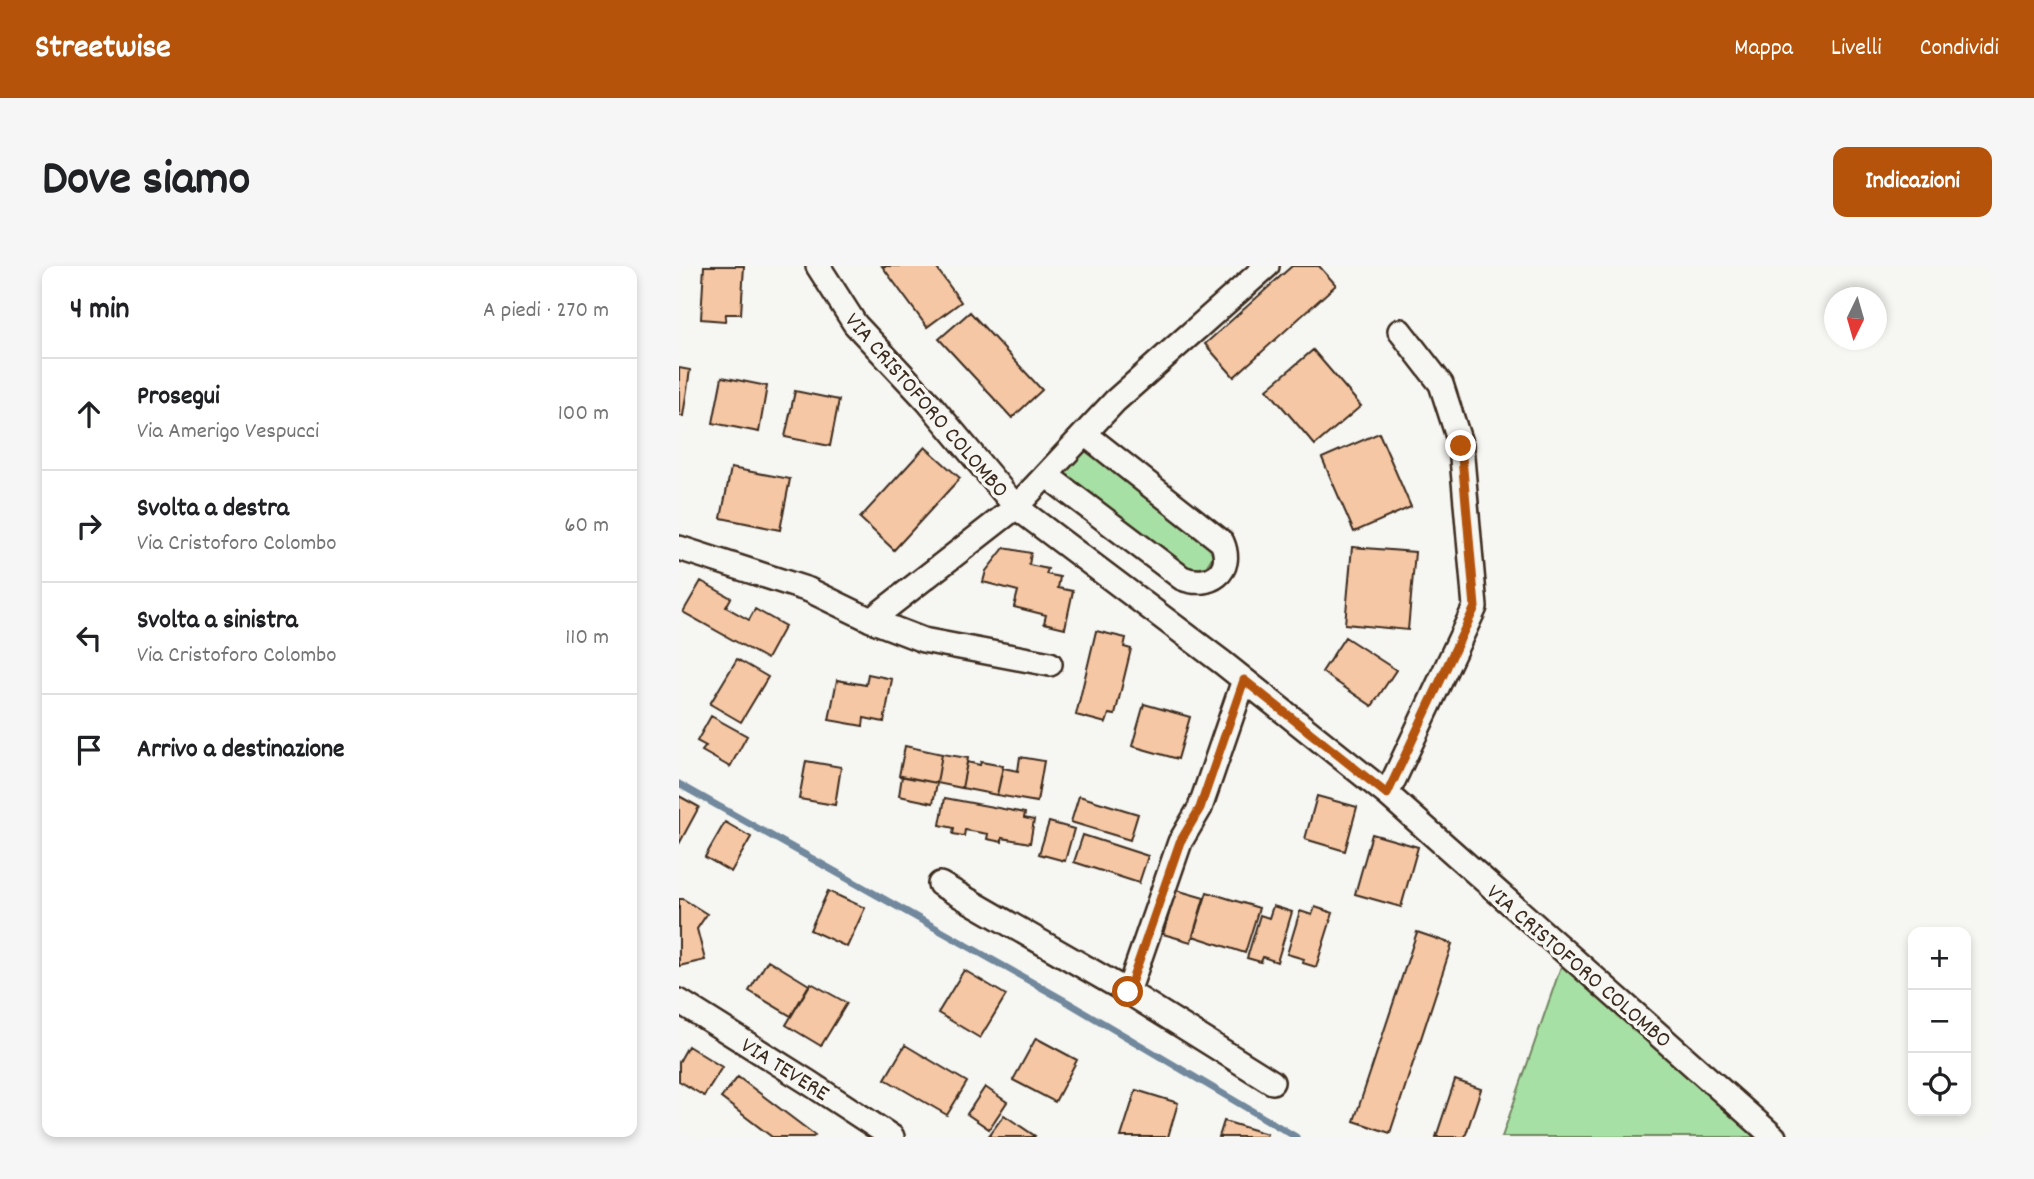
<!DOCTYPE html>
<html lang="it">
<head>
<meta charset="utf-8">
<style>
  :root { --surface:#fff; --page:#f6f6f6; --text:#202124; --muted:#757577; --line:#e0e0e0; --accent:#b45309 }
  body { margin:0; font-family:Dekko,sans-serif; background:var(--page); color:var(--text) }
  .controls { position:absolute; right:21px; bottom:21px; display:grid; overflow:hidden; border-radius:14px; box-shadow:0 4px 10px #0003 }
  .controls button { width:63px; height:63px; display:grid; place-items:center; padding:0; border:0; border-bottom:2px solid var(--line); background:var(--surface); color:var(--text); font:35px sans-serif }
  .compass { position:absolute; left:1145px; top:21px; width:63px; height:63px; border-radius:50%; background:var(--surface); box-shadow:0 4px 10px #0003; rotate:185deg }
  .stop { position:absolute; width:21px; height:21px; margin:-16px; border:5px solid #b45309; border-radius:50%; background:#fff }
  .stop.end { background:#b45309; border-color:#fff; box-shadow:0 2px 7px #0008 }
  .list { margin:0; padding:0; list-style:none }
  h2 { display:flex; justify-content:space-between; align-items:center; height:91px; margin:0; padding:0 28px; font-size:30px }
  h2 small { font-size:23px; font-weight:400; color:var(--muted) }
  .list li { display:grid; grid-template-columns:46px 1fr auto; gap:21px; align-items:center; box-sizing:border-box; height:112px; padding:0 28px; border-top:2px solid var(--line) }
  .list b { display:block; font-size:26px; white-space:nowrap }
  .list p { margin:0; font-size:23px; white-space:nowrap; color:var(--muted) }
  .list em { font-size:23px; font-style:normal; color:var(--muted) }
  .icon { flex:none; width:38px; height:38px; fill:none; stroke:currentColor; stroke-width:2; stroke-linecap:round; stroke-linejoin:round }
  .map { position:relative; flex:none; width:1313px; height:871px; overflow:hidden; border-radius:14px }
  header { display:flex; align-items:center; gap:42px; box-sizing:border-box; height:98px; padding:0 35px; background:var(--accent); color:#fff }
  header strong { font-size:33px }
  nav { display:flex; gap:38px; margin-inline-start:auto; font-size:24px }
  .intro { display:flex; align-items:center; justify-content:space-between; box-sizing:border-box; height:168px; padding:0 42px }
  h1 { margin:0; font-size:49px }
  .button { padding:18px 32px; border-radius:14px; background:var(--accent); color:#fff; font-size:24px; font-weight:700 }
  main { display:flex; gap:42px; padding:0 42px }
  aside { flex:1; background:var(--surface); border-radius:14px; box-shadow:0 4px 10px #0003 }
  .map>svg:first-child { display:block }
  .green { fill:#a7e0a4; stroke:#718561; stroke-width:2 }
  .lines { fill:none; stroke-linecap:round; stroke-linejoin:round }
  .stream { stroke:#71889d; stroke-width:7 }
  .building { fill:#f5c7a4; stroke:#3b2a1e; stroke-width:2 }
  .minor-casing { stroke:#3b2a1e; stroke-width:28 }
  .minor { stroke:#f6f6f2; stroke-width:23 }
  .route { stroke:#b45309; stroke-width:9 }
  .labels { text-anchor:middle; stroke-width:7; stroke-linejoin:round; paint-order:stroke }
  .street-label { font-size:23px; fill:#3b2a1e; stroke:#f6f6f2 }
</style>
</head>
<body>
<header>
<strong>Streetwise</strong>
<nav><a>Mappa</a><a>Livelli</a><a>Condividi</a></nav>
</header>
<div class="intro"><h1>Dove siamo</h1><a class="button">Indicazioni</a></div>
<main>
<aside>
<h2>4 min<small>A piedi · 270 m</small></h2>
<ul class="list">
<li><svg class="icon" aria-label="ahead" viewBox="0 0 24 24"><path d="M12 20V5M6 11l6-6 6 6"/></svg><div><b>Prosegui</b><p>Via Amerigo Vespucci</p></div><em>100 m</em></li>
<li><svg class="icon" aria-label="right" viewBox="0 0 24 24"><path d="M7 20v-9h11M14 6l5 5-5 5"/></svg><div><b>Svolta a destra</b><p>Via Cristoforo Colombo</p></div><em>60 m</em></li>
<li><svg class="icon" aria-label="left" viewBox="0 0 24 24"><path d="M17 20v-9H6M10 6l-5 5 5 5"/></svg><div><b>Svolta a sinistra</b><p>Via Cristoforo Colombo</p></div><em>110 m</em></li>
<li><svg class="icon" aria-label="arrive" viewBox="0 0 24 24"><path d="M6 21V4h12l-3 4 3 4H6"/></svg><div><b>Arrivo a destinazione</b></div></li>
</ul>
</aside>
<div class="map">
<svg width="1313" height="871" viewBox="0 0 1313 871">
  <rect width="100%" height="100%" fill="#f6f6f2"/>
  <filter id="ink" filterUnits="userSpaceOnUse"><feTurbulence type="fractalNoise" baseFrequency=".0143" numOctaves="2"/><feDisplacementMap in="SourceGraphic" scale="14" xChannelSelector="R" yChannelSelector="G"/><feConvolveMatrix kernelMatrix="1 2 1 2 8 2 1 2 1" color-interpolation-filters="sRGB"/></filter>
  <g filter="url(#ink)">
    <!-- green -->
    <path class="green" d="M406,184H409L534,283V290L527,301L514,303L504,300L384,210V202Z
      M888,683L1099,871H823Z"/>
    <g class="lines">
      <!-- stream -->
      <path class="stream" d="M0,518L390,737L617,871"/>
    </g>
    <!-- building -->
    <path class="building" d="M25,0H65L62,48H47L46,55L22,53Z
      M203,0H256L282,36L248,61Z
      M613,0H640L657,19L555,111L526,78Z
      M291,46L363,124L333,152L260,73Z
      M634,84L682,140L636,179L588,123Z
      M0,102L11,104L4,150H0Z
      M43,111L88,120L80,166L34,157Z
      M116,125L160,134L151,180L106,171Z
      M700,167L732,241L675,266L643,192Z
      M246,181L281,212L215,284L181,252Z
      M52,202L111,213L101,264L42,252Z
      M673,281L736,286L729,364L666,358Z
      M325,282L352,287L350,299L369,303L367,308L381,311L379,322L394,325L386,362L365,357L367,349L335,341L339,325L304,316L307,305Z
      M22,315L52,332L47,341L70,354L76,343L106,360L88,393L4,346Z
      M417,365L447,372L445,381L452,383L436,449L430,448L427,457L397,449Z
      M666,371L717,404L693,440L643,406Z
      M58,393L89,411L62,456L31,438Z
      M189,408L213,413L205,456L185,452L184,460L150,454L158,414L187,419Z
      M465,438L511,451L499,493L453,480Z
      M32,450L68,470L51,501L23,485L27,480L18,475Z
      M226,480L263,488L258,517L220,510Z
      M263,488L289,492L283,522L258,517Z
      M341,491L365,495L358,536L318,529L324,502L339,505Z
      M127,495L162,501L156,539L120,533Z
      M288,496L301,499L302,496L324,500L318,529L283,522Z
      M223,510L258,517L254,537L220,530Z
      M0,530L20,541L0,578Z
      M400,530L459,548L451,574L392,556Z
      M638,530L678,541L666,585L626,573Z
      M266,532L346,547L345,552L355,554L351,577L323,572V576L308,573L309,568L286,564L285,570L274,568L275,562L261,559Z
      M46,556L72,571L52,606L26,591Z
      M370,556L395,563L386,595L360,588Z
      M693,568L739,581L722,641L676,628Z
      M404,569L469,590L460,617L395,596Z
      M497,624L525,632L512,676L484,668Z
      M149,625L186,642L168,681L131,664Z
      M528,626L580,642L566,687L514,670Z
      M0,633H4L28,648L18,663L26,694L0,700Z
      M594,640L613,646L598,696L584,691L582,696L568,692L581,649L590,652Z
      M636,641L654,647L637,701L624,697L625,693L608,688L621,645L633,649Z
      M738,666L773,678L711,867L675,855Z
      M89,694L130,719L112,750L70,725Z
      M285,704L327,729L301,772L259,747Z
      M132,717L168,737L142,780L107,759Z
      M357,772L398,794L376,836L334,814Z
      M226,779L288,816L268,849L206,813Z
      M9,780L43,801L25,830L0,815V796Z
      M59,811L136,869L134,871H93L42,832Z
      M776,814L802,823L786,871H757Z
      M306,821L328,836L310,863L288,848Z
      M457,824L499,837L489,871H442Z
      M325,849L356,870L355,871H309Z
      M545,855L588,868L587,871H540Z"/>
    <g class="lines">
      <defs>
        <path id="minor" d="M139,0L176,58L250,137L337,241L544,397L708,528L1095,871
          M367,209L503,312C530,323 556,306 543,276L406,168
          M0,282L130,324L192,354L337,241L436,135L588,0
          M192,354L244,374L371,398
          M708,528L796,341L782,180L762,118L721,65
          M261,618L449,726L593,816
          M449,726L501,576L521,542L565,414
          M0,735L129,816L213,871"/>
      </defs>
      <!-- minor casing -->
      <use href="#minor" class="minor-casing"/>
      <!-- minor -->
      <use href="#minor" class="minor"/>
    </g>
  </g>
  <g class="lines" filter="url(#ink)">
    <!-- route -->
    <path class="route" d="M449,726L501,576L521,542L565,414L708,528L796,341L782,180"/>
  </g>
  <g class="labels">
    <!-- street labels -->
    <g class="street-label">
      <text transform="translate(249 138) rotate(49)" y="8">VIA CRISTOFORO COLOMBO</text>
      <text transform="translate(901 699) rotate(41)" y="8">VIA CRISTOFORO COLOMBO</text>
      <text transform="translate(107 802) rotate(32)" y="8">VIA TEVERE</text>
    </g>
  </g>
</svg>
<div class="controls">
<button>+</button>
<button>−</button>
<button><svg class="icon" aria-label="locate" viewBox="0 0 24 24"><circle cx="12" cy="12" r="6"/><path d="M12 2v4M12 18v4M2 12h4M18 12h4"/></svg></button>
</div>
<svg class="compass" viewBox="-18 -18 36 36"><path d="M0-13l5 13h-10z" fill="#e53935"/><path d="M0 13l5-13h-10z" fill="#757577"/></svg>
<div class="stop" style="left:449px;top:726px"></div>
<div class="stop end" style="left:782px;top:180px"></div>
</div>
</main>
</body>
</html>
